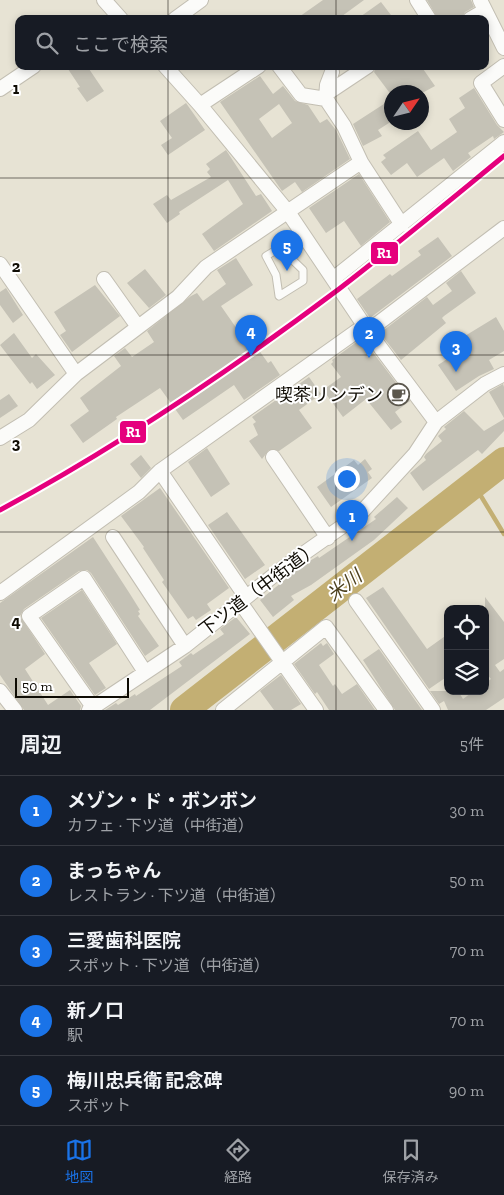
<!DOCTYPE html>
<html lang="ja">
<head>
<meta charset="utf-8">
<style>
  :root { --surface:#171b24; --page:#242831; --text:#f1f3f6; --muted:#9ea1a6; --line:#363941; --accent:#1a73e8 }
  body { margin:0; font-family:"Zilla Slab","Noto Sans JP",serif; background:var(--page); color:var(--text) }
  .controls { position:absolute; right:15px; bottom:15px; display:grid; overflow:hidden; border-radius:10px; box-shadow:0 2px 8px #0003 }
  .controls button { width:45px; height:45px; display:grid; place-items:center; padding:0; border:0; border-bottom:1px solid var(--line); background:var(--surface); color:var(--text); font:25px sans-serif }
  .compass { position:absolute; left:384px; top:85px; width:45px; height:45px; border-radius:50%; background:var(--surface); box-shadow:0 2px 8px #0003; rotate:55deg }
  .scale { position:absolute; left:15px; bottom:12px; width:114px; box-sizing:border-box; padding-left:5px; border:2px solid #0f0c04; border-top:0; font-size:14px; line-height:18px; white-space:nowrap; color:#0f0c04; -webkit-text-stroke:4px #fff; paint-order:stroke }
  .you { position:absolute; left:346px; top:478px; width:18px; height:18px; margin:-12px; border:4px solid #fff; border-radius:50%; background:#1a73e8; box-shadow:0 0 0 8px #1a73e833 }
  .badge { display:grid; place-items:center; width:32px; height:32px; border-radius:50%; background:var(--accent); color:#fff; font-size:16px; font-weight:700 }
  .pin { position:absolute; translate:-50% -41px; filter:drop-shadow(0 1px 2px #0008) }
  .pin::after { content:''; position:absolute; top:26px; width:18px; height:15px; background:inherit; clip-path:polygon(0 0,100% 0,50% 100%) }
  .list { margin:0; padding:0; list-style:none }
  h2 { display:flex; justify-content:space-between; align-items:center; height:65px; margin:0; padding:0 20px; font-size:21px }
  h2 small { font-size:16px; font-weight:400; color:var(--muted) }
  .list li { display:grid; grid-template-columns:32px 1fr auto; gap:15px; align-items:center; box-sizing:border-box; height:70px; padding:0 20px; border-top:1px solid var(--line) }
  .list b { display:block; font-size:19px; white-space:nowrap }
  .list p { margin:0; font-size:16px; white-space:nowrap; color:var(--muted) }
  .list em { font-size:16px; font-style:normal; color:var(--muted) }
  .icon { flex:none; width:28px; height:28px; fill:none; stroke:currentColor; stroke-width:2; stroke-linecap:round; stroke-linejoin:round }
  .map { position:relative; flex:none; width:504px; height:710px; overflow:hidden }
  .search { position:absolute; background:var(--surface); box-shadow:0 2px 8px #0003; left:15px; right:15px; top:15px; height:55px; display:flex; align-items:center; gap:12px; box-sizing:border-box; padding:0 18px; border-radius:10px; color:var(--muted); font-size:19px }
  .sheet { height:415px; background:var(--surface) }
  nav { display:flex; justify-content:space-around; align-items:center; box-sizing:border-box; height:70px; border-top:1px solid var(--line); background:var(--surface); font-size:14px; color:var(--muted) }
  nav a { display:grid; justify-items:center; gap:2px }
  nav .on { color:var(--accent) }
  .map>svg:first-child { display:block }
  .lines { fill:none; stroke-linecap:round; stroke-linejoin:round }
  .stream { stroke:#c3af73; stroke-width:4.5 }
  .river { stroke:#c3af73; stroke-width:28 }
  .building { fill:#c5c2b6; fill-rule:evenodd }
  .lane-casing { stroke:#c2beb2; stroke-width:9 }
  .street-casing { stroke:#c2beb2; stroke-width:16 }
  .lane { stroke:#fbfbf9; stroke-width:7 }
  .street { stroke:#fbfbf9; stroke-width:14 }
  .rail-1-casing { stroke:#fff; stroke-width:9 }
  .rail-1 { stroke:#e5007d; stroke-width:5 }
  .grid { fill:none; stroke:#0f0c04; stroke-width:1; stroke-opacity:0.55 }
  .labels { text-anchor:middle; stroke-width:4; stroke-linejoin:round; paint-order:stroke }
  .poi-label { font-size:18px; fill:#0f0c04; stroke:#fff; text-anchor:end }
  .street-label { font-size:18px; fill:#0f0c04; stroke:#fff }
  .water-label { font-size:19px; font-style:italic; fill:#4d411f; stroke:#fff }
  .grid-label { font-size:16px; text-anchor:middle; font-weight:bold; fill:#0f0c04; stroke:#fff; stroke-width:4; stroke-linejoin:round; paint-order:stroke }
  .line-badge { stroke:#fff; stroke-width:2 }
  .badge-label { font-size:14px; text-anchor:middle; font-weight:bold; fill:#fff }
</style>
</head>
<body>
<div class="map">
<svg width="504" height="710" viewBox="0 0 504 710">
  <rect width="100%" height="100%" fill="#e7e3d4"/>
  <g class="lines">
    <!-- stream -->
    <path class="stream" d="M473,483L504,534"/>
    <!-- river -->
    <path class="river" d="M184,710L504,461"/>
  </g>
  <!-- building -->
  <path class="building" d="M323,0H364L338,19H296Z
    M427,0H471L474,7L465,12L461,19H438Z
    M381,2L394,19H357Z
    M66,66H87L104,91L87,102L77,88L80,87Z
    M377,66H421L435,86L424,92H389L374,72Z
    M260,76L273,94L283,86L295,101L308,105L320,123L327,119L336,130L350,159L302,192L295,182L282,191L220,102ZM279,104L292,123L272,138L259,119Z
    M474,88L497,125L504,132L494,139L493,136L468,153L471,157L453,171L444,158L417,177L407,163L391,175L381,162L386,158L383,155L418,131L431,150L457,132L449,119L465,108L459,98Z
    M387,102L392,109V121L378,130L382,136L363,146L353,124Z
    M186,103L205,130L168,155L161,145L172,138L160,121Z
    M226,150L256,196L261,194L272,211L214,251L202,234L243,204L228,180L179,212L180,214L167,223L153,204L167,195L171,200L211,177L207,172L210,169L206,164Z
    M359,174L390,222L361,246L344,221L326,233L309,208Z
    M438,237L452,256L370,318L357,299L390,274L392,276L421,255L418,251Z
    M236,258L253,285L221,306L244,339L248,337L251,339L268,363L271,361L280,375L244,400L234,385L183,420L160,388L116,417L117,419L83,443L70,425L89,411L80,398L121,366L114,356L125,348L132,357L154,342L147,331L191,296L197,293L203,301L226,284L217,270Z
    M145,269L166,295L149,308L127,283Z
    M461,271L476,293L444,316L442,318L446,323L401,360L380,333L427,297L433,305L452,291L446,283Z
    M95,285L120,316L72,352L60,335L66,331L54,312Z
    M6,288L23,315L13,323L0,305V292Z
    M496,317L504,331V351L489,360L494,369L479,376L456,391L438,365L461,350L455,342Z
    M14,333L32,358L36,354L55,375L37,389L32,382L30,384L0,345Z
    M362,338L410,401L395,412L402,422L391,430L366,399L343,417L323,390L341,377L331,364L333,362L332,360Z
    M309,377L321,394L299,410L312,428L279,451L269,450L262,459L249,441L258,435L253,424L256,422L252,417Z
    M503,384L504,387V418L489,392Z
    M9,394L18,406L0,418V400Z
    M464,411L484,431L504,419V431L482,454L478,450L423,491L410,473L426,460L424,457L426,454L442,441L438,436L446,429L444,427Z
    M207,448L230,484L211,497L188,462Z
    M141,455L151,468L141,478L130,464Z
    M365,459L372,469L368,472L372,478L331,507L317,487L354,460L358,465Z
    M160,488L229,588L207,604L211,610L196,620L193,616L188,619L162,582L164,580L143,548L144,547L121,516Z
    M397,497L408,508L374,540L311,585L291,596L294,600L273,617L260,600L303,565L318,556L319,558L376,519L374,517Z
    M227,512L265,565L245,579L208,525Z
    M93,537L130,594L140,610L138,611L140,614L138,616L159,646L145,656L91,573L87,570L79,571L24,609L20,616L45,654L25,669L48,705L70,690L81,706L80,710H24L0,675V603Z
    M383,587L427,649L448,634V676L429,689L366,598Z
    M82,590L117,644L89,663L106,688L95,695L41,618Z
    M485,597L504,622V659L495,665L500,672L504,669V698L486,710H448L444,701L439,704L430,691H458L463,699L474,691H485V683L491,679L485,672Z
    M236,617L250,634L150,710H105L116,703L118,705L135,694L136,696L182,666L179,662L191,653L193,655L224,634L220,629Z
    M321,643L323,646L327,643L334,654L319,665L333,686L335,684L342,694L357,684L375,710H329L317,692L315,694L294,664Z
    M379,649L422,710H395L363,660Z
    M281,675L301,704L291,710H274L260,691Z"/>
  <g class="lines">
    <defs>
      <path id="lane" d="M279,247L303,270V281L279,296L276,275L266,256L303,234"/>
      <path id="street" d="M104,0L121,19
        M417,0L429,19
        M480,0L504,48
        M175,19L201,0
        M470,19L484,11
        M165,66L200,105L288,212L368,331L436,422
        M279,66L301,95L326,99
        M504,66L481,83L504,120
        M332,72L327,85L326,99L344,126L361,162L402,225
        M0,89L34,66
        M326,94L368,66
        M200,105L259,66
        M0,264L76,374
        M104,279L138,327
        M333,279L504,142
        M368,331L504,228
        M0,438L29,420L76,374L178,297L206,267L361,162
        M273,457L328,538
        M160,471L246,597
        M113,537L185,646
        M0,593L139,492L160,471L364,326
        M356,601L433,710
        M240,602L316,710
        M0,691L15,710
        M93,707L29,616L84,578L145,672
        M89,710L185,646L283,568L360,514L415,454L436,422L485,384L504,374
        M223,710L326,627L386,710"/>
    </defs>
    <!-- lane casing -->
    <use href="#lane" class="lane-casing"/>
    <!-- street casing -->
    <use href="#street" class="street-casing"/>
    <!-- lane -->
    <use href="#lane" class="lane"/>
    <!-- street -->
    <use href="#street" class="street"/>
    <defs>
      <path id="rail-1" d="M0,510C119,446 231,370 339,289C395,246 449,201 504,156"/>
    </defs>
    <!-- rail-1 casing -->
    <use href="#rail-1" class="rail-1-casing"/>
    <!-- rail-1 -->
    <use href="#rail-1" class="rail-1"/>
  </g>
  <!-- grid -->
  <path class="grid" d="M168,0V19M336,0V19M168,66V710M336,66V710M0,178H504M0,355H504M0,532H504"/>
  <!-- icons -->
  <defs>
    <symbol id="cafe-ring" viewBox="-11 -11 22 22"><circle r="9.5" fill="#fff" stroke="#5b574d" stroke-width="1.5"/><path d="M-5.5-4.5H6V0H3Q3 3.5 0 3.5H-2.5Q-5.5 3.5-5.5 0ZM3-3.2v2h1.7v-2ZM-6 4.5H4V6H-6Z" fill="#5b574d"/></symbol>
  </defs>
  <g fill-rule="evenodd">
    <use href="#cafe-ring" x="386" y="382" width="25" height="25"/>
  </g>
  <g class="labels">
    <!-- poi labels -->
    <g class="poi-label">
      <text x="383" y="401">喫茶リンデン</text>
    </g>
    <!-- street labels -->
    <g class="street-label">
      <text transform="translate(259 589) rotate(-37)" y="6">下ツ道（中街道）</text>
    </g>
    <!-- water labels -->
    <g class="water-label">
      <text transform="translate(344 585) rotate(-38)" y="7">米川</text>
    </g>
  </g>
  <g class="grid-label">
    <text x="16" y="94">1</text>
    <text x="16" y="272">2</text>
    <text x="16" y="449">3</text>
    <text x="16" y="627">4</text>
  </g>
  <g class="line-badge">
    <rect x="370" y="241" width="29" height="24" rx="5" fill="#e5007d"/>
    <rect x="119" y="420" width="28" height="24" rx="5" fill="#e5007d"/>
  </g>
  <g class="badge-label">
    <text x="384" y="258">R1</text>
    <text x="133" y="437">R1</text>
  </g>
</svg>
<div class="controls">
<button><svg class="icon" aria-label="locate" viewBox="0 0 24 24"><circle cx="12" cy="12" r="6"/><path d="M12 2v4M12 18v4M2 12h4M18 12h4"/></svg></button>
<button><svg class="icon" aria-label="layers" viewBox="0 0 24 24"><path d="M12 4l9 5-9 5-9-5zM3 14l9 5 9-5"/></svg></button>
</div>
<svg class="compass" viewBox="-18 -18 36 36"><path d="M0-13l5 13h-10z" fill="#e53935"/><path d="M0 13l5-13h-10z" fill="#9ea1a6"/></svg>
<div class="scale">50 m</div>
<div class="you"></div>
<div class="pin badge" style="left:352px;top:541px">1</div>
<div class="pin badge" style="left:369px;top:358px">2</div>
<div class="pin badge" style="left:456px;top:372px">3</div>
<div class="pin badge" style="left:251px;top:356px">4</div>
<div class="pin badge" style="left:287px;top:271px">5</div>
<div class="search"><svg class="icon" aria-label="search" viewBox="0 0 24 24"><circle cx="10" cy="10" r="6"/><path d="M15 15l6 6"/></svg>ここで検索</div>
</div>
<section class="sheet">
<h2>周辺<small>5件</small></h2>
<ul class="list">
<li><span class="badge">1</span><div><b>メゾン・ド・ボンボン</b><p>カフェ · 下ツ道（中街道）</p></div><em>30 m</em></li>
<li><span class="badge">2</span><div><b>まっちゃん</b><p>レストラン · 下ツ道（中街道）</p></div><em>50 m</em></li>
<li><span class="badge">3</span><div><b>三愛歯科医院</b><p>スポット · 下ツ道（中街道）</p></div><em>70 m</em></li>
<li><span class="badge">4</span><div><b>新ノ口</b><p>駅</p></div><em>70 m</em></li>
<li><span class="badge">5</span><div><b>梅川忠兵衛 記念碑</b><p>スポット</p></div><em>90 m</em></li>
</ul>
</section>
<nav>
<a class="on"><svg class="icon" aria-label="map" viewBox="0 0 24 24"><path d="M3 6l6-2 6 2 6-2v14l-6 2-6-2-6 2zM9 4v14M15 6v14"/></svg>地図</a>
<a><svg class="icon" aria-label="directions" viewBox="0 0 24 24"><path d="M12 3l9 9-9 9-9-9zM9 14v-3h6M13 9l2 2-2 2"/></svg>経路</a>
<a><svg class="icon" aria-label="saved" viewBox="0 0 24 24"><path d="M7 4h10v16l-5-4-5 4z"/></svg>保存済み</a>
</nav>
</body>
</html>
